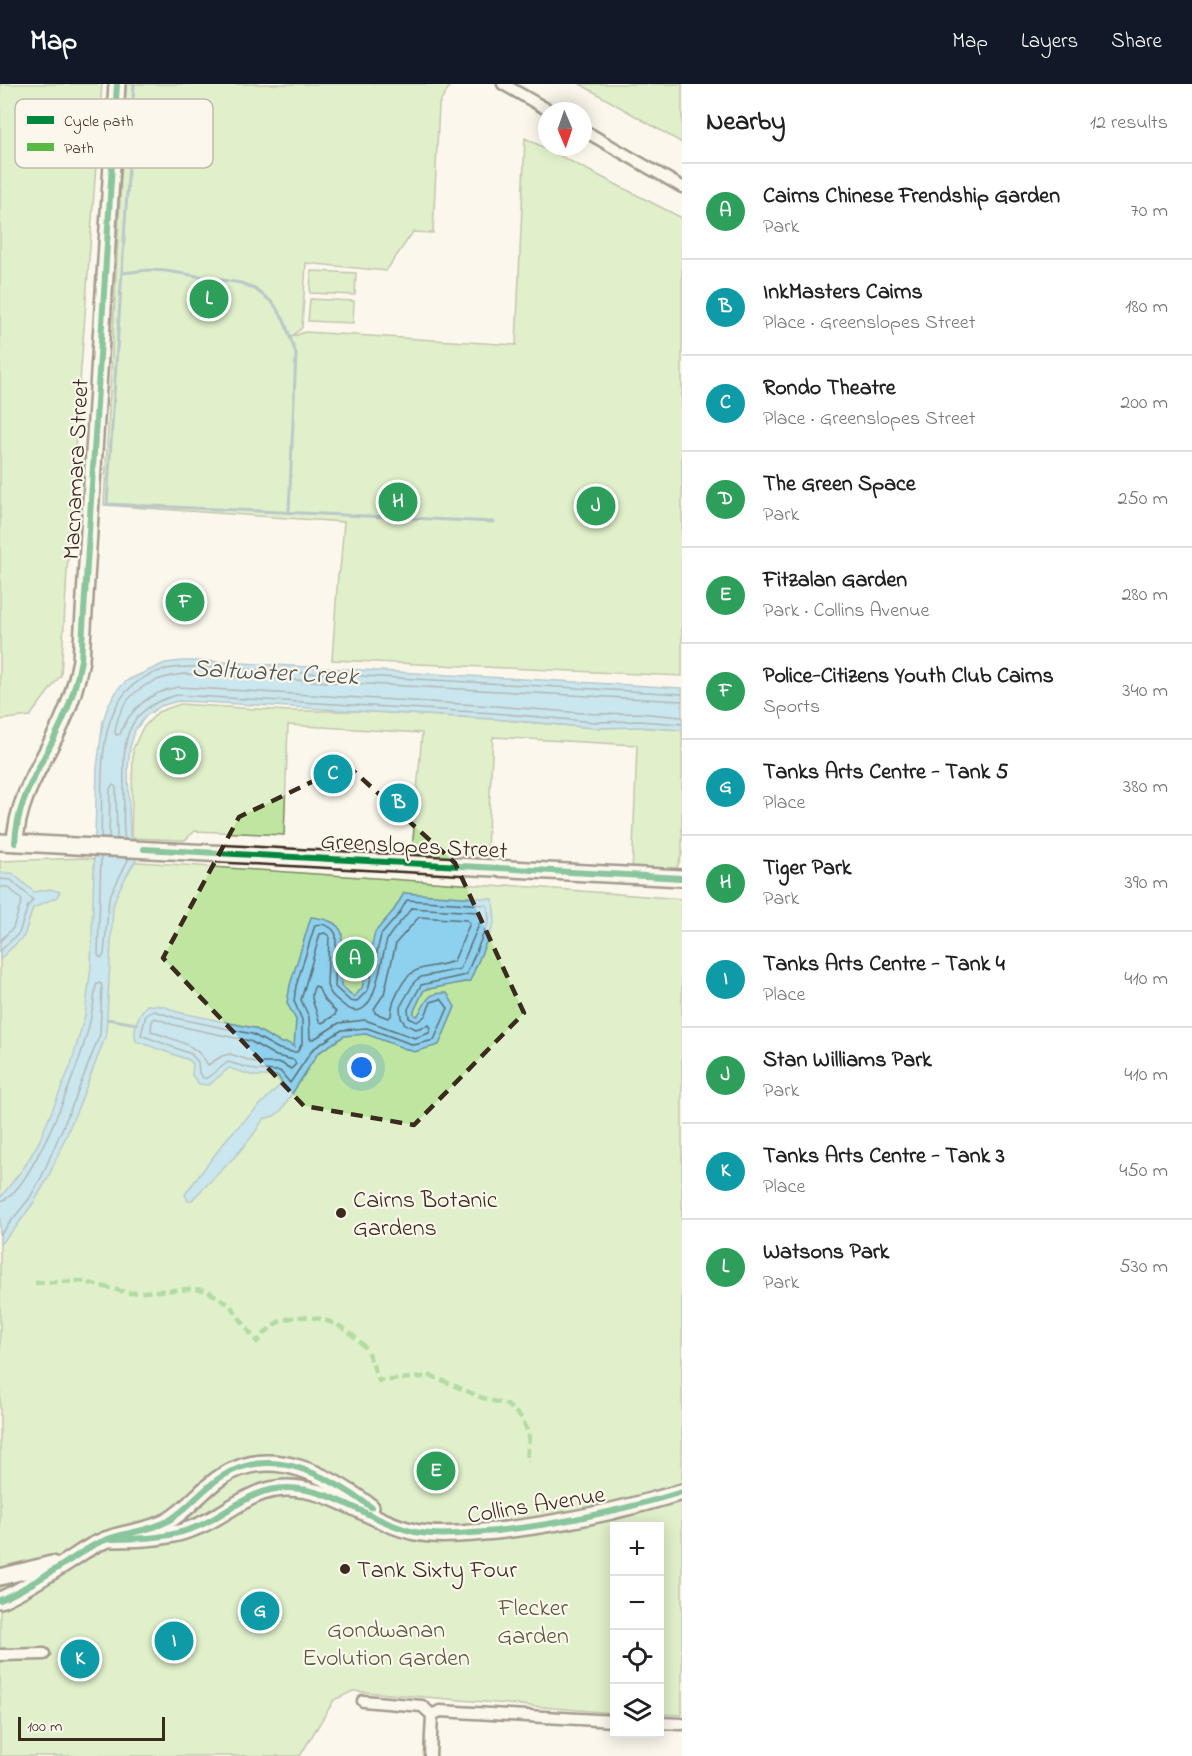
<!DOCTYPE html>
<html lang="en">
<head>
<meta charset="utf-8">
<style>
  :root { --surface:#fff; --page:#f2f2f2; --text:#202124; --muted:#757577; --line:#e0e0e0; --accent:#111827 }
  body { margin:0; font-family:"Indie Flower",sans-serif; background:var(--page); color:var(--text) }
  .controls { position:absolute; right:18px; bottom:18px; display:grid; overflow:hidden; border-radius:0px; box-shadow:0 3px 15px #0003 }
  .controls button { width:54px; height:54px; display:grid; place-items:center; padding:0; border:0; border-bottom:2px solid var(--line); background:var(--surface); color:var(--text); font:30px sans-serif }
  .compass { position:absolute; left:538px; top:18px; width:54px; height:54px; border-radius:50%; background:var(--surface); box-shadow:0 3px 15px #0003; rotate:178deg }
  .scale { position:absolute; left:18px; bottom:15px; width:147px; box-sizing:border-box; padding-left:6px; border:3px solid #3b2a1e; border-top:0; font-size:16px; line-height:21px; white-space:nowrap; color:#3b2a1e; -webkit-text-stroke:4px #fbf7ec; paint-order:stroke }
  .you { position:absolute; left:362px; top:984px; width:21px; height:21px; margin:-15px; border:4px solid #fff; border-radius:50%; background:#1a73e8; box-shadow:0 0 0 9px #1a73e833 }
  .badge { display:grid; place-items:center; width:39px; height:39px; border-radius:50%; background:var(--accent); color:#fff; font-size:20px; font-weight:700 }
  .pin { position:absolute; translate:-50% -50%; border:3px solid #fff; box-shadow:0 2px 6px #0006 }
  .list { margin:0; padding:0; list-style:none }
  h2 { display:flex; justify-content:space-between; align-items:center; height:78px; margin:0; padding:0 24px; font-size:26px }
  h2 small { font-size:20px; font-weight:400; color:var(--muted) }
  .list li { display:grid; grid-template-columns:39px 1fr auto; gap:18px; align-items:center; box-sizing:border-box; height:96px; padding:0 24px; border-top:2px solid var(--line) }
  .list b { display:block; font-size:22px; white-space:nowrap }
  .list p { margin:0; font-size:20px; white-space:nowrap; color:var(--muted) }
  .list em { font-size:20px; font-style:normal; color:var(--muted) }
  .icon { flex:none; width:33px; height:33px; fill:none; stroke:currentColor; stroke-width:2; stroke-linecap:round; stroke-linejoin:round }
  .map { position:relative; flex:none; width:682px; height:1672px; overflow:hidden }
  header { display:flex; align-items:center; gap:36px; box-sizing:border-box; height:84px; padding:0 30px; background:var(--accent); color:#fff }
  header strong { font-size:28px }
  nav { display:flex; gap:33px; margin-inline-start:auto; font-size:21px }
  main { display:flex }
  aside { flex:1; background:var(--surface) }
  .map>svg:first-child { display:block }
  .green { fill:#bfe6a1; stroke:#7d8860; stroke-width:1.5 }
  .water { fill:#8ed1ef; stroke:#6d8e9b; stroke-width:1.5 }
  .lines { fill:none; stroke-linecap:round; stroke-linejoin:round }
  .shore { stroke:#5c6d72; stroke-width:1.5 }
  .stream { stroke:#6d8e9b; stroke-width:3 }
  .street-casing { stroke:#3b2a1e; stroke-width:15 }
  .secondary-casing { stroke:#3b2a1e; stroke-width:20 }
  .street { stroke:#fbf7ec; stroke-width:10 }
  .secondary { stroke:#fbf7ec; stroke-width:15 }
  .quiet { stroke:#58b947; stroke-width:4.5; stroke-dasharray:9 4.5; stroke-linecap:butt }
  .cycleway-casing { stroke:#fbf7ec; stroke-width:10 }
  .cycleway { stroke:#00873e; stroke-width:6 }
  .marked { fill:none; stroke:#3b2a1e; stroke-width:4.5; stroke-dasharray:12 8; stroke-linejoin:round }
  .poi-dot { fill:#3b2a1e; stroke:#fbf7ec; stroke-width:2 }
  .labels { text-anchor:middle; stroke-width:4.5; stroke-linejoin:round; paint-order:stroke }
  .street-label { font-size:24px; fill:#3b2a1e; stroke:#fbf7ec }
  .poi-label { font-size:24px; fill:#3b2a1e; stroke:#fbf7ec; text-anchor:start }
  .park-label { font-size:24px; fill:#5c593f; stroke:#fbf7ec }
  .water-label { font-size:26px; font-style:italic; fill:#505452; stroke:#fbf7ec }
  .key { fill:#fbf7ec; stroke:#c1baae; stroke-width:1.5 }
  .key-label { font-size:16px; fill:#3b2a1e }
</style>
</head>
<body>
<header>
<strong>Map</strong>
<nav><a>Map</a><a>Layers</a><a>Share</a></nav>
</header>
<main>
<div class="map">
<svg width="682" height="1672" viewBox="0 0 682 1672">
  <rect width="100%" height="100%" fill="#fbf7ec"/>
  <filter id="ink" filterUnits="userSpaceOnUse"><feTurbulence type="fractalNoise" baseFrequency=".0167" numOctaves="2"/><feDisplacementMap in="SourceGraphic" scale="12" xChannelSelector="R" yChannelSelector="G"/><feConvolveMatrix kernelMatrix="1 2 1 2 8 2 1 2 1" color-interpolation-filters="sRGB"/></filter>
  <g filter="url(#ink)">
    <!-- green -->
    <path class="green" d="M0,0H102L71,420L61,591L30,632L0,636Z
      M126,0H451L439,20L433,149L413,148L386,187L306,179L302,244L291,253L305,248L516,261L525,54L682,134V592L332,576L338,490L340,487L344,438L104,421Z
      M580,0H682V59Z
      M311,187L356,189L355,211L310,209Z
      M310,215L354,217L353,239L308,237Z
      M180,620L288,627H355L494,635L595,644L638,643L682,646V770L673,794L632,791L637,661L493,653L486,783L411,779L422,649L288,641L284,751L195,747L185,756L131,754L133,665L142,645L158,628Z
      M82,774L505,803L506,801L682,815V1631L660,1630V1442H614V1629L353,1607L334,1616L300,1672H0V777Z"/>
    <!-- water -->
    <path class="water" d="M183,577H204L682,604V646L638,643L595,644L494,635L204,618L178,617L161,622L146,632L135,646L130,664L128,685L130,751L136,776C127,791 117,806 113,823L106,951L80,1019L48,1094L34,1118L16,1143L0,1160V1114L25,1082L39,1058L71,981L85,931L91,882L97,684L103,637L108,622L118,605L128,596L165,579Z
      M0,789H12L34,808L50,805L60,808L57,813L33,824L24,852L0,875Z
      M404,809L493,815L495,837L470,897L424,906L414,927V931L417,932C428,918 425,908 447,909L455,923L439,961L414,968L366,950L344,952L318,969L281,1027L274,1032L263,1035C252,1059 212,1095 192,1116L188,1117L185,1110L229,1052L282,999L278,992H254L229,984L209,1001L199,1000L192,991L193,980L189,976L136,957C132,945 139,929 147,921L164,922L177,928L254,944L281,959H288L294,963L296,936L287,919L290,901L311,833C324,835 336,836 342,849L341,901L354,913L362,904L375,848L394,826Z"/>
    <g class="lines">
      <!-- shore -->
      <path class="shore" d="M682,617L184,590C149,594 120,610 115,648L116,651L120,650C130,624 151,608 178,603L495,622L595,630L638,629L682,633
        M101,754C104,693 89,602 167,585C179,582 192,583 204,583L682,610
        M109,755L110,704L113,701L116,703V707L117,755
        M125,756C122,741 124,724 124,709C123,660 121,626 177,611L494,629L595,638L638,637L682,640
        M101,772L98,871L101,874L104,871L109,814L129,774
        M0,795L11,796L33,816L28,822L19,849L0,867
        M0,803H8L22,816L13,844L0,857
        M407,816L485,821L488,823L489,837L466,891L421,901L408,925L409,934L417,938L425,932L431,918L441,915L448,924L434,956L414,961L367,944L342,946L313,965L290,999L280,987L256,986L228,978L207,994H203L199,989L198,978L191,970L141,951L146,931L154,927L176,934L252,950L279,965L292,968H297L302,960V936L294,917L296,902L315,841C323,839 333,842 336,851L335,903L350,917L356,918L368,906L381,851L399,830Z
        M411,824L478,828L481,830V836L460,885L421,893L415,897L400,923L401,934L405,940L416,945L429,941L431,944L429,949L415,954L365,936L339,939L314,955H310L309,933L301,916L320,850L325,849L329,852L327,901C329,910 335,914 341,919C377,952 380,869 388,854C394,843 405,835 411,824Z
        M419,833L467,836L470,839L454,877C430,886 413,878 400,904C395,914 391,921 391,932L388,934L375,929L374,925L384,910L396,859Z
        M315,902L318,903L323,914L336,928L335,931L322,939L319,937C317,924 307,914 315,902Z
        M155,934L174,941L250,957L276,972L294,976L296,980L291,985L281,979H257L230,970L222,972L208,981C196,958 174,957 151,947L152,937Z
        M0,1117C28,1114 76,988 84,960C90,941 94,921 96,901L100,899L102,902L100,950L74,1017L42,1092L29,1115L0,1151"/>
      <!-- stream -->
      <path class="stream" d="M134,0L107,420L494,438
        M122,189L149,186L166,187L241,199L255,205L273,219L284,236L296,270L289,428
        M107,935L137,940"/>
      <defs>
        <path id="street" d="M503,0L550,27
          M583,46L682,103
          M0,1571L44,1570
          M363,1617L422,1622L432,1631
          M432,1631L440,1627L614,1637
          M660,1639L682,1640
          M430,1672L432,1631"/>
        <path id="secondary" d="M0,758L682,794
          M15,759C17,713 43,679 62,638C71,618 77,598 81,576L117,0
          M112,1455C142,1455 173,1454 201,1441C230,1428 252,1404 287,1404C334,1404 370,1438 415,1448C441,1453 469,1449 496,1447C560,1440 620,1427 682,1408
          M0,1493L52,1480
          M0,1516C24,1506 46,1491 67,1478C79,1470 91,1461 103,1457C124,1448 148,1448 168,1437C190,1424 201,1406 221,1393C271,1360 329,1392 371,1423"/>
      </defs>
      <!-- street casing -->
      <use href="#street" class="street-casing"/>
      <!-- secondary casing -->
      <use href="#secondary" class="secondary-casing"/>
      <!-- street -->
      <use href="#street" class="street"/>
      <!-- secondary -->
      <use href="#secondary" class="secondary"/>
      <!-- quiet -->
      <path class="quiet" d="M35,1199L81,1197L129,1209L190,1205L206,1206L230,1221L257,1258C264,1251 272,1240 281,1237C309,1226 342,1238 361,1259C370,1269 374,1285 379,1297L432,1292L483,1314L507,1321L522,1334L529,1351L527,1378"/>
      <defs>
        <path id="cycleway" d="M15,759C17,713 43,679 62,638C71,618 77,598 81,576L117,0
          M144,765L682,794
          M112,1455C142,1455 173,1454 201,1441C230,1428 252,1404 287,1404C334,1404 370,1438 415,1448C441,1453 469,1449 496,1447C560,1440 620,1427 682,1408
          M0,1516C24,1506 46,1491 67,1478C79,1470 91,1461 103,1457C124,1448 148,1448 168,1437C190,1424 201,1406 221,1393C271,1360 329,1392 371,1423"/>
      </defs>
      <!-- cycleway casing -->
      <use href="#cycleway" class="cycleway-casing"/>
      <!-- cycleway -->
      <use href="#cycleway" class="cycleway"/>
    </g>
  </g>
  <!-- marked area -->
  <path d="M0 0H682V1672H0ZM347,681L455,779L524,929L414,1041L304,1022L163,874L239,733Z" fill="#fbf7ec" fill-opacity=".55" fill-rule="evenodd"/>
  <path class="marked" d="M347,681L455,779L524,929L414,1041L304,1022L163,874L239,733Z"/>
  <!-- markers -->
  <g class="poi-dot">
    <circle cx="341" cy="1129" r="6"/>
    <circle cx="345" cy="1485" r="6"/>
  </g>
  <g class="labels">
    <!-- street labels -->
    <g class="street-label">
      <text transform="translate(75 385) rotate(-87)" y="8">Macnamara Street</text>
      <text transform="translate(414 761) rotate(3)" y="8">Greenslopes Street</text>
      <text transform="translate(536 1420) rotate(-9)" y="8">Collins Avenue</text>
    </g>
    <!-- poi labels -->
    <g class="poi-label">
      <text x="353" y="1123">Cairns Botanic<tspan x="353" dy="28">Gardens</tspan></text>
      <text x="357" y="1493">Tank Sixty Four</text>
    </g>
    <!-- park labels -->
    <g class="park-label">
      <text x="533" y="1531">Flecker<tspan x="533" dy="28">Garden</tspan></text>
      <text x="386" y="1553">Gondwanan<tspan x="386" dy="28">Evolution Garden</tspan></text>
    </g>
    <!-- water labels -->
    <g class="water-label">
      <text transform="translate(275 587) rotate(3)" y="9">Saltwater Creek</text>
    </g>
  </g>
  <!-- legend -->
  <rect x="15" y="15" width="198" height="69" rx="9" class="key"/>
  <rect x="27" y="32" width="27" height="8" fill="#00873e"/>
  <rect x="27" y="59" width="27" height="8" fill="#58b947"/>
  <g class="key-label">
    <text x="64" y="42">Cycle path</text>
    <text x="64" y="69">Path</text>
  </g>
</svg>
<div class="controls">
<button>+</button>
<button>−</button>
<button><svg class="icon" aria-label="locate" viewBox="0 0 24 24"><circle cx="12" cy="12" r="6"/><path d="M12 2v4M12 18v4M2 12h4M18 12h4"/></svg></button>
<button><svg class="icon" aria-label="layers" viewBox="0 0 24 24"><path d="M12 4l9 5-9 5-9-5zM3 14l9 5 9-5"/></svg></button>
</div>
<svg class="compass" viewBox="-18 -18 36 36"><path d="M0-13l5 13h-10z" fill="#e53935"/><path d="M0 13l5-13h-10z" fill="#757577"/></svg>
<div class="scale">100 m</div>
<div class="you"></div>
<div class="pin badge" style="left:355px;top:875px;background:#2e9e5b">A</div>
<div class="pin badge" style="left:399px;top:719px;background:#0f9aa8">B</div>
<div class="pin badge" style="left:333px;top:690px;background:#0f9aa8">C</div>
<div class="pin badge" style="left:179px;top:671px;background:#2e9e5b">D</div>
<div class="pin badge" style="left:436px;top:1387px;background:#2e9e5b">E</div>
<div class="pin badge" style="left:185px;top:518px;background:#2e9e5b">F</div>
<div class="pin badge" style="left:260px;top:1527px;background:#0f9aa8">G</div>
<div class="pin badge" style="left:398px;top:418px;background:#2e9e5b">H</div>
<div class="pin badge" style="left:174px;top:1557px;background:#0f9aa8">I</div>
<div class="pin badge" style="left:596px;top:422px;background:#2e9e5b">J</div>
<div class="pin badge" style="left:80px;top:1575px;background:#0f9aa8">K</div>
<div class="pin badge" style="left:209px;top:215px;background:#2e9e5b">L</div>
</div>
<aside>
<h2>Nearby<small>12 results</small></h2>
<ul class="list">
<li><span class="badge" style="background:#2e9e5b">A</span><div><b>Cairns Chinese Frendship Garden</b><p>Park</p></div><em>70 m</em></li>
<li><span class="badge" style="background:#0f9aa8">B</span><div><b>InkMasters Cairns</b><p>Place · Greenslopes Street</p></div><em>180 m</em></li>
<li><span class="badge" style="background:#0f9aa8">C</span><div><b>Rondo Theatre</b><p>Place · Greenslopes Street</p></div><em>200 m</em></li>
<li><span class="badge" style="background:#2e9e5b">D</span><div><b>The Green Space</b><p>Park</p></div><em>250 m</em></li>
<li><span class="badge" style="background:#2e9e5b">E</span><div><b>Fitzalan Garden</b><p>Park · Collins Avenue</p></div><em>280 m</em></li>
<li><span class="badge" style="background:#2e9e5b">F</span><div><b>Police-Citizens Youth Club Cairns</b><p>Sports</p></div><em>340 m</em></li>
<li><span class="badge" style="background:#0f9aa8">G</span><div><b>Tanks Arts Centre - Tank 5</b><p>Place</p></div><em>380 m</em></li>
<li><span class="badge" style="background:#2e9e5b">H</span><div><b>Tiger Park</b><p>Park</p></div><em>390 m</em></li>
<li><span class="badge" style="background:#0f9aa8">I</span><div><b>Tanks Arts Centre - Tank 4</b><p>Place</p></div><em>410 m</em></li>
<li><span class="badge" style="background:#2e9e5b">J</span><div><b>Stan Williams Park</b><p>Park</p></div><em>410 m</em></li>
<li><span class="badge" style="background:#0f9aa8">K</span><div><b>Tanks Arts Centre - Tank 3</b><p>Place</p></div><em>450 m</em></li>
<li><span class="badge" style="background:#2e9e5b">L</span><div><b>Watsons Park</b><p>Park</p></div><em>530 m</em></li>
</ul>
</aside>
</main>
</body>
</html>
